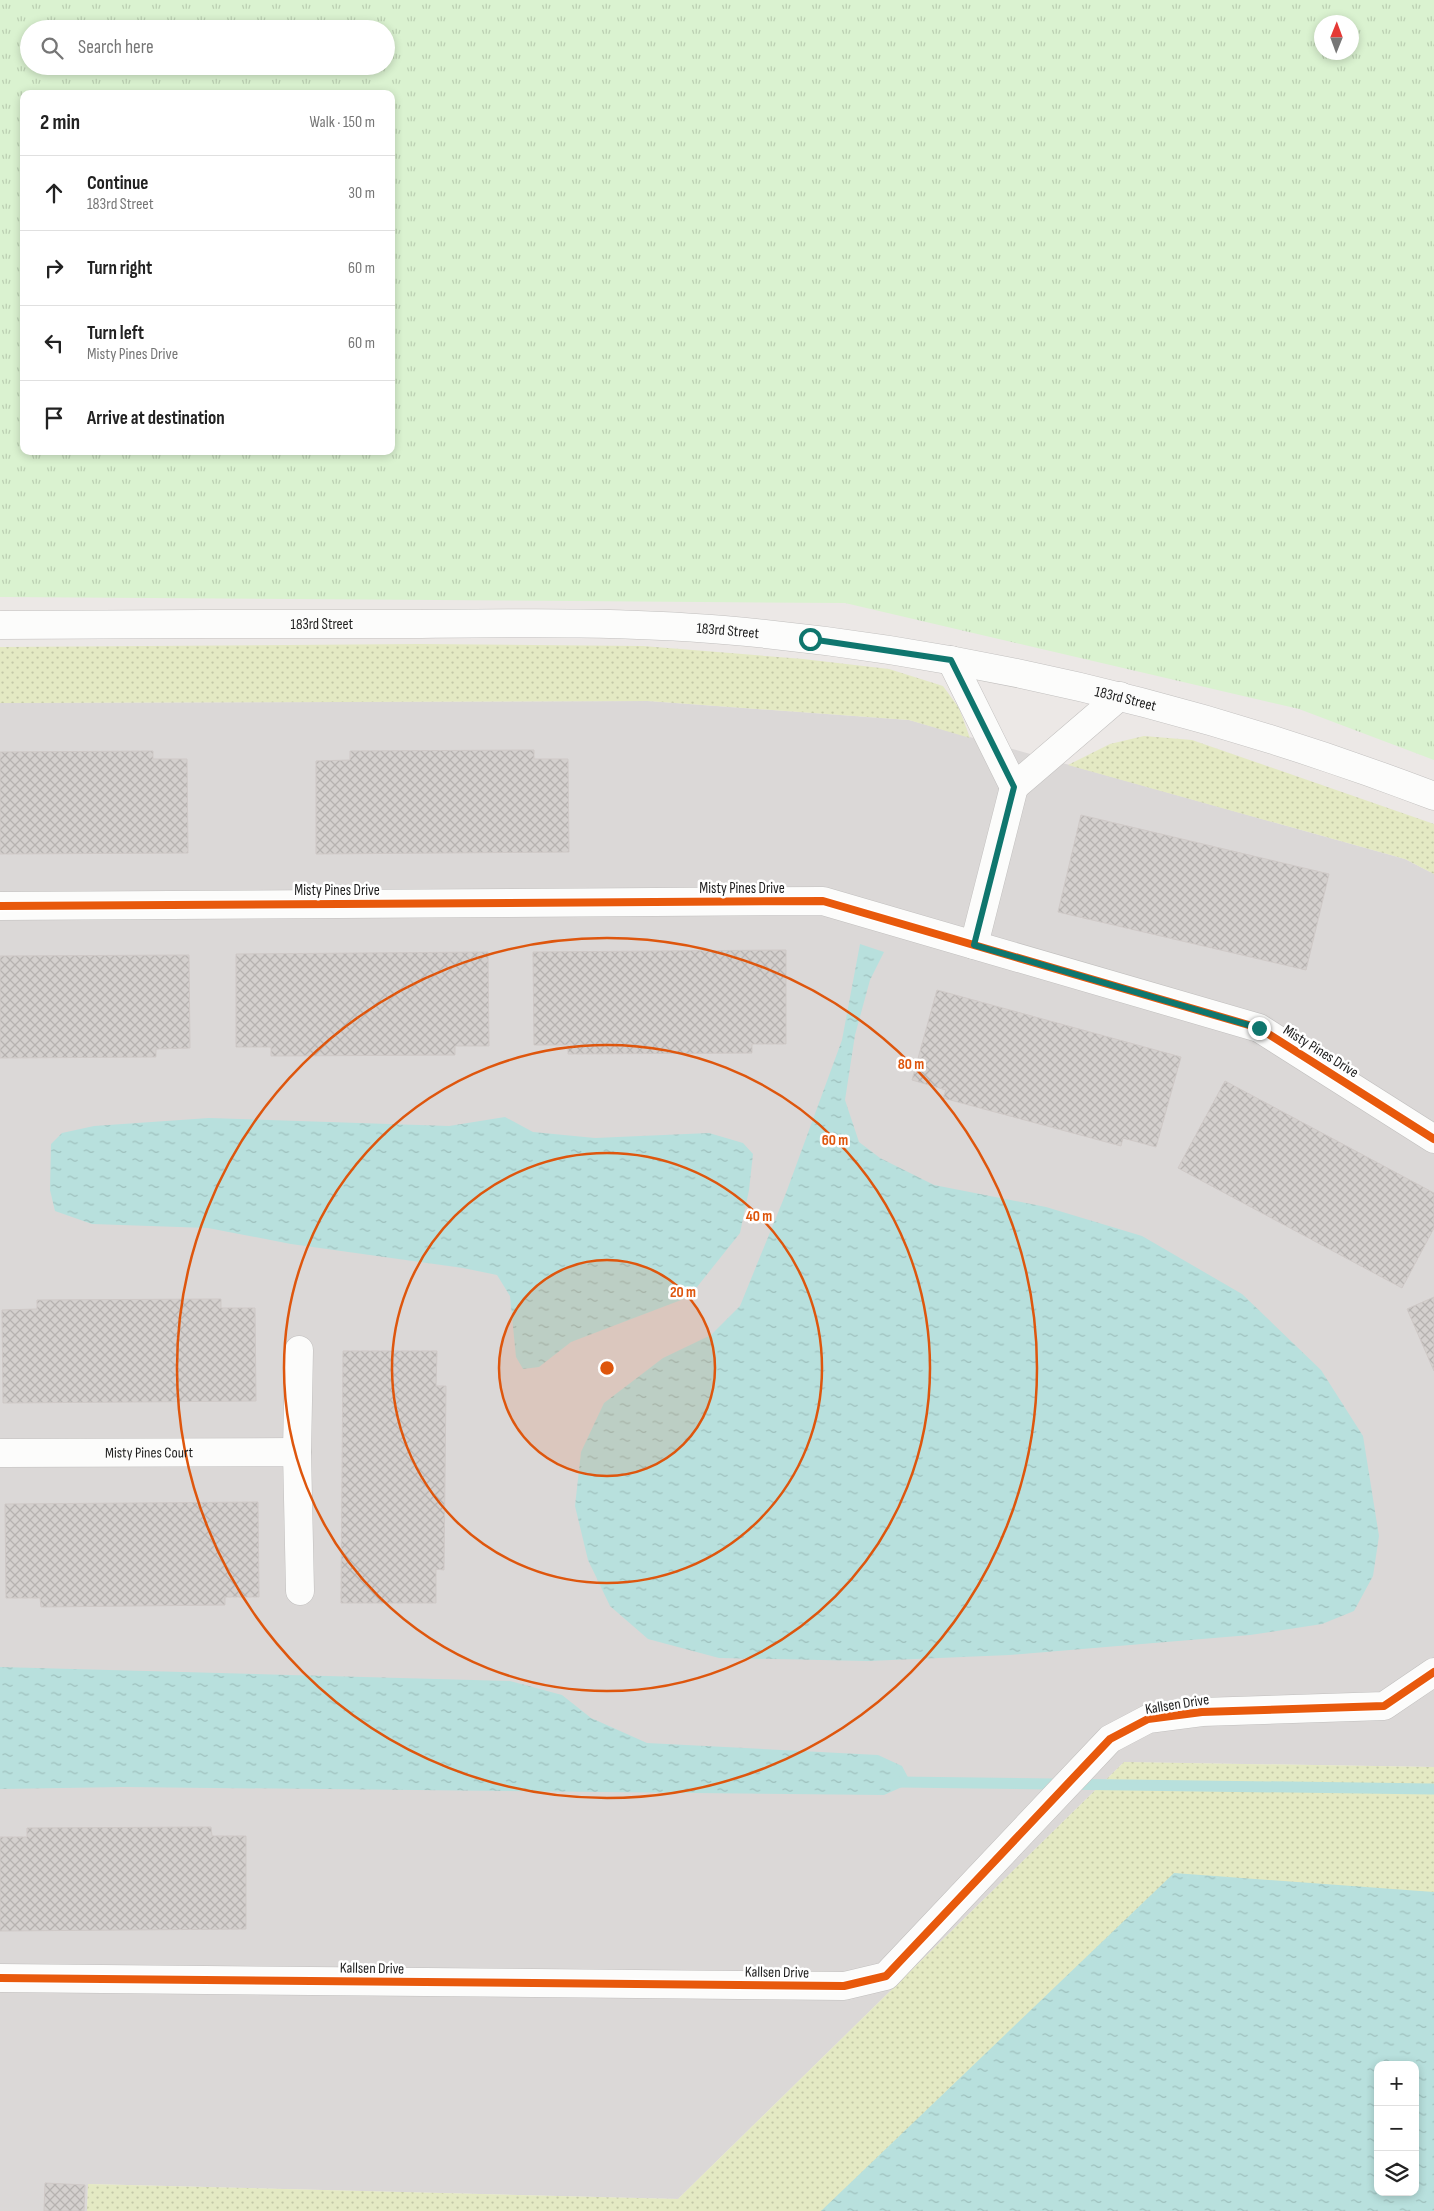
<!DOCTYPE html>
<html lang="en">
<head>
<meta charset="utf-8">
<style>
  :root { --surface:#fff; --page:#f2f2f2; --text:#222; --muted:#767676; --line:#e0e0e0 }
  body { margin:0; font-family:"Sofia Sans Condensed",sans-serif; background:var(--page); color:var(--text) }
  .controls { position:absolute; right:15px; bottom:15px; display:grid; overflow:hidden; border-radius:10px; box-shadow:0 2px 8px #0003 }
  .controls button { width:45px; height:45px; display:grid; place-items:center; padding:0; border:0; border-bottom:1px solid var(--line); background:var(--surface); color:var(--text); font:25px sans-serif }
  .compass { position:absolute; left:1314px; top:15px; width:45px; height:45px; border-radius:50%; background:var(--surface); box-shadow:0 2px 8px #0003; rotate:1deg }
  .stop { position:absolute; width:15px; height:15px; margin:-11px; border:4px solid #0f766e; border-radius:50%; background:#fff }
  .stop.end { background:#0f766e; border-color:#fff; box-shadow:0 1px 5px #0008 }
  .list { margin:0; padding:0; list-style:none }
  h2 { display:flex; justify-content:space-between; align-items:center; height:65px; margin:0; padding:0 20px; font-size:21px }
  h2 small { font-size:16px; font-weight:400; color:var(--muted) }
  .list li { display:grid; grid-template-columns:32px 1fr auto; gap:15px; align-items:center; box-sizing:border-box; height:75px; padding:0 20px; border-top:1px solid var(--line) }
  .list b { display:block; font-size:19px; white-space:nowrap }
  .list p { margin:0; font-size:16px; white-space:nowrap; color:var(--muted) }
  .list em { font-size:16px; font-style:normal; color:var(--muted) }
  .icon { flex:none; width:28px; height:28px; fill:none; stroke:currentColor; stroke-width:2; stroke-linecap:round; stroke-linejoin:round }
  .map { position:relative; flex:none; width:1434px; height:2211px; overflow:hidden }
  .search { position:absolute; background:var(--surface); box-shadow:0 2px 8px #0003; left:20px; top:20px; width:375px; height:55px; display:flex; align-items:center; gap:12px; box-sizing:border-box; padding:0 18px; border-radius:28px; color:var(--muted); font-size:19px }
  .panel { position:absolute; background:var(--surface); box-shadow:0 2px 8px #0003; left:20px; top:90px; width:375px; height:365px; border-radius:10px }
  .map>svg:first-child { display:block }
  .residential { fill:#dbd8d7 }
  .grass { fill:url(#grass-dots); fill-rule:evenodd }
  .park { fill:url(#park-tufts); fill-rule:evenodd }
  .water { fill:url(#water-ripples); fill-rule:evenodd }
  .lines { fill:none; stroke-linecap:round; stroke-linejoin:round }
  .stream { stroke:#b8e0dd; stroke-width:11 }
  .building { fill:url(#building-cross-hatch); stroke:#cfc9c7 }
  .minor-casing { stroke:#c1bfbe; stroke-width:29 }
  .minor { stroke:#fcfcfb; stroke-width:28 }
  .cycleway-casing { stroke:#fff; stroke-width:11 }
  .cycleway { stroke:#e8590c; stroke-width:8 }
  .route { stroke:#0f766e; stroke-width:6 }
  .ring { fill:none; stroke:#de560d; stroke-width:2.5 }
  .labels { text-anchor:middle; stroke-width:5; stroke-linejoin:round; paint-order:stroke }
  .street-label { font-size:15px; fill:#1d1d1d; stroke:#fff }
  .centre { fill:#de560d; stroke:#fff; stroke-width:2.5 }
  .ring-label { font-size:15px; text-anchor:middle; font-weight:bold; fill:#de560d; stroke:#fff; stroke-width:5; stroke-linejoin:round; paint-order:stroke }
</style>
</head>
<body>
<div class="map">
<svg width="1434" height="2211" viewBox="0 0 1434 2211">
  <defs>
    <pattern id="grass-dots" width="8" height="8" patternUnits="userSpaceOnUse" patternTransform="scale(1.25)"><rect width="8" height="8" fill="#e4e9c3"/><path d="M2 2h.1M6 6h.1" fill="none" stroke="#c3c7a7" stroke-width="1.8" stroke-linecap="round"/></pattern>
    <pattern id="park-tufts" width="24" height="20" patternUnits="userSpaceOnUse" patternTransform="scale(1.25)"><rect width="24" height="20" fill="#daf2d0"/><path d="M3 7l-1-3M5 7V3M7 7l1-3M15 17l-1-3M17 17v-4M19 17l1-3" fill="none" stroke="#bbcfb2"/></pattern>
    <pattern id="water-ripples" width="26" height="14" patternUnits="userSpaceOnUse" patternTransform="scale(1.25)"><rect width="26" height="14" fill="#b8e0dd"/><path d="M2 4q2-2 4 0t4 0M15 11q2-2 4 0t4 0" fill="none" stroke="#9ec0bd"/></pattern>
    <pattern id="building-cross-hatch" width="8" height="8" patternUnits="userSpaceOnUse" patternTransform="scale(1.25)"><rect width="8" height="8" fill="#d4d0ce"/><path d="M0 0l8 8M0 8l8-8" fill="none" stroke="#b6b2b0"/></pattern>
  </defs>
  <rect width="100%" height="100%" fill="#ece8e6"/>
  <!-- residential -->
  <path class="residential" d="M648,701L909,720L1405,859L1434,874V1767L1124,1762L678,2199L88,2184L87,2211H0V703Z"/>
  <!-- grass -->
  <path class="grass" d="M419,644L643,646L803,659L889,669L943,686L959,708L970,738L909,720L648,701L0,703V647Z
    M1144,736L1192,740L1434,824V874L1405,859L1068,765L1110,744Z
    M1124,1762L1434,1767V2211H87L88,2184L678,2199ZM1378,2065H1415V2192H1378Z"/>
  <!-- park -->
  <path class="park" d="M0,0H1434V760L1299,709L845,603L0,597ZM1322,22H1352V52H1322ZM29,29H386V66H29ZM24,94H391V451H24Z"/>
  <!-- water -->
  <path class="water" d="M860,944L884,952L870,980L855,1035L845,1100L859,1142L880,1158L934,1185L1046,1207L1142,1236L1242,1294L1321,1370L1363,1436L1379,1536L1373,1576L1354,1611L1322,1624L1250,1635L1010,1655L868,1661L719,1658L648,1639L610,1606L588,1560L575,1506L581,1452L604,1403L663,1358L711,1335L740,1306L786,1193L842,1040Z
    M505,1117L533,1132L595,1138L709,1133L743,1143L753,1154L749,1190L740,1233L689,1297L571,1342L539,1367L523,1369L516,1357L510,1296L497,1275L463,1268L291,1244L208,1228L92,1224L55,1211L50,1190L51,1144L62,1133L94,1126L209,1118L449,1126Z
    M0,1667L510,1681L562,1695L591,1718L647,1743L878,1755L902,1766L911,1783L884,1795L124,1787L0,1789Z
    M1174,1873L1434,1892V2211H821ZM1378,2065H1415V2192H1378Z"/>
  <g class="lines">
    <!-- stream -->
    <path class="stream" d="M898,1782L1434,1789"/>
  </g>
  <!-- building -->
  <path class="building" d="M534,750V759H568L569,852L316,854V761L350,760V751Z
    M153,751V759H187L188,853L0,854V752Z
    M1081,815L1329,874L1306,970L1058,912Z
    M786,950V1044H752V1053L568,1054V1045H534L533,952Z
    M488,952L489,1046H455V1055L271,1056V1047H236V954Z
    M189,955L190,1048L156,1049V1057L0,1058V956Z
    M937,990L1181,1057L1156,1147L1123,1138L1121,1146L943,1098L946,1090L912,1080Z
    M1225,1081L1434,1193V1228L1402,1288L1178,1168Z
    M1434,1297V1371L1407,1309Z
    M221,1299V1308H255L256,1401L3,1403L2,1310L37,1309V1300Z
    M343,1351H437L436,1386H446L444,1570L436,1569V1603H341Z
    M258,1502L259,1597H225V1605L41,1607L40,1598H6L5,1504Z
    M211,1827L212,1836H246V1929L0,1931V1837H27V1828Z
    M45,2183L85,2185L84,2211H44Z"/>
  <g class="lines">
    <defs>
      <g id="minor">
        <path id="s1" d="M0,625C137,624 273,624 410,624C514,623 620,621 724,630C967,651 1206,709 1434,796"/>
        <path d="M951,660L1014,787L1120,696"/>
        <path d="M0,906L823,901L1259,1028L1434,1139"/>
        <path d="M974,945L1014,787"/>
        <path d="M297,1452L299,1350"/>
        <path id="s2" d="M0,1453L297,1452L300,1591"/>
        <path d="M0,1978L844,1986L886,1976L1110,1739L1148,1719L1202,1712L1384,1706L1434,1672"/>
      </g>
    </defs>
    <!-- minor casing -->
    <use href="#minor" class="minor-casing"/>
    <!-- minor -->
    <use href="#minor" class="minor"/>
    <defs>
      <path id="cycleway" d="M0,906L823,901L1259,1028L1434,1139
        M0,1978L844,1986L886,1976L1110,1739L1148,1719L1202,1712L1384,1706L1434,1672"/>
    </defs>
    <!-- cycleway casing -->
    <use href="#cycleway" class="cycleway-casing"/>
    <!-- cycleway -->
    <use href="#cycleway" class="cycleway"/>
  </g>
  <g class="lines">
    <!-- route -->
    <path class="route" d="M810,639L951,660L1014,787L974,945L1259,1028"/>
  </g>
  <!-- distance rings -->
  <circle cx="607" cy="1368" r="108" fill="#de560d" fill-opacity=".12"/>
  <g class="ring">
    <circle cx="607" cy="1368" r="108"/>
    <circle cx="607" cy="1368" r="215"/>
    <circle cx="607" cy="1368" r="323"/>
    <circle cx="607" cy="1368" r="430"/>
  </g>
  <g class="labels">
    <!-- street labels -->
    <g class="street-label">
      <text dy="5" stroke="none"><textPath href="#s1" startOffset="322">183rd Street</textPath></text>
      <text dy="5" stroke="none"><textPath href="#s1" startOffset="728">183rd Street</textPath></text>
      <text dy="5" stroke="none"><textPath href="#s1" startOffset="1132">183rd Street</textPath></text>
      <text x="742" y="893">Misty Pines Drive</text>
      <text x="337" y="895">Misty Pines Drive</text>
      <text transform="translate(1321 1051) rotate(32)" y="5">Misty Pines Drive</text>
      <text dy="5" stroke="none"><textPath href="#s2" startOffset="149">Misty Pines Court</textPath></text>
      <text transform="translate(1177 1704) rotate(-9)" y="5">Kallsen Drive</text>
      <text transform="translate(372 1968) rotate(1)" y="5">Kallsen Drive</text>
      <text transform="translate(777 1972) rotate(1)" y="5">Kallsen Drive</text>
    </g>
  </g>
  <circle cx="607" cy="1368" r="8" class="centre"/>
  <g class="ring-label">
    <text x="911" y="1069">80 m</text>
    <text x="835" y="1145">60 m</text>
    <text x="759" y="1221">40 m</text>
    <text x="683" y="1297">20 m</text>
  </g>
</svg>
<div class="controls">
<button>+</button>
<button>−</button>
<button><svg class="icon" aria-label="layers" viewBox="0 0 24 24"><path d="M12 4l9 5-9 5-9-5zM3 14l9 5 9-5"/></svg></button>
</div>
<svg class="compass" viewBox="-18 -18 36 36"><path d="M0-13l5 13h-10z" fill="#e53935"/><path d="M0 13l5-13h-10z" fill="#767676"/></svg>
<div class="stop" style="left:810px;top:639px"></div>
<div class="stop end" style="left:1259px;top:1028px"></div>
<div class="search"><svg class="icon" aria-label="search" viewBox="0 0 24 24"><circle cx="10" cy="10" r="6"/><path d="M15 15l6 6"/></svg>Search here</div>
<section class="panel">
<h2>2 min<small>Walk · 150 m</small></h2>
<ul class="list">
<li><svg class="icon" aria-label="ahead" viewBox="0 0 24 24"><path d="M12 20V5M6 11l6-6 6 6"/></svg><div><b>Continue</b><p>183rd Street</p></div><em>30 m</em></li>
<li><svg class="icon" aria-label="right" viewBox="0 0 24 24"><path d="M7 20v-9h11M14 6l5 5-5 5"/></svg><div><b>Turn right</b></div><em>60 m</em></li>
<li><svg class="icon" aria-label="left" viewBox="0 0 24 24"><path d="M17 20v-9H6M10 6l-5 5 5 5"/></svg><div><b>Turn left</b><p>Misty Pines Drive</p></div><em>60 m</em></li>
<li><svg class="icon" aria-label="arrive" viewBox="0 0 24 24"><path d="M6 21V4h12l-3 4 3 4H6"/></svg><div><b>Arrive at destination</b></div></li>
</ul>
</section>
</div>
</body>
</html>
